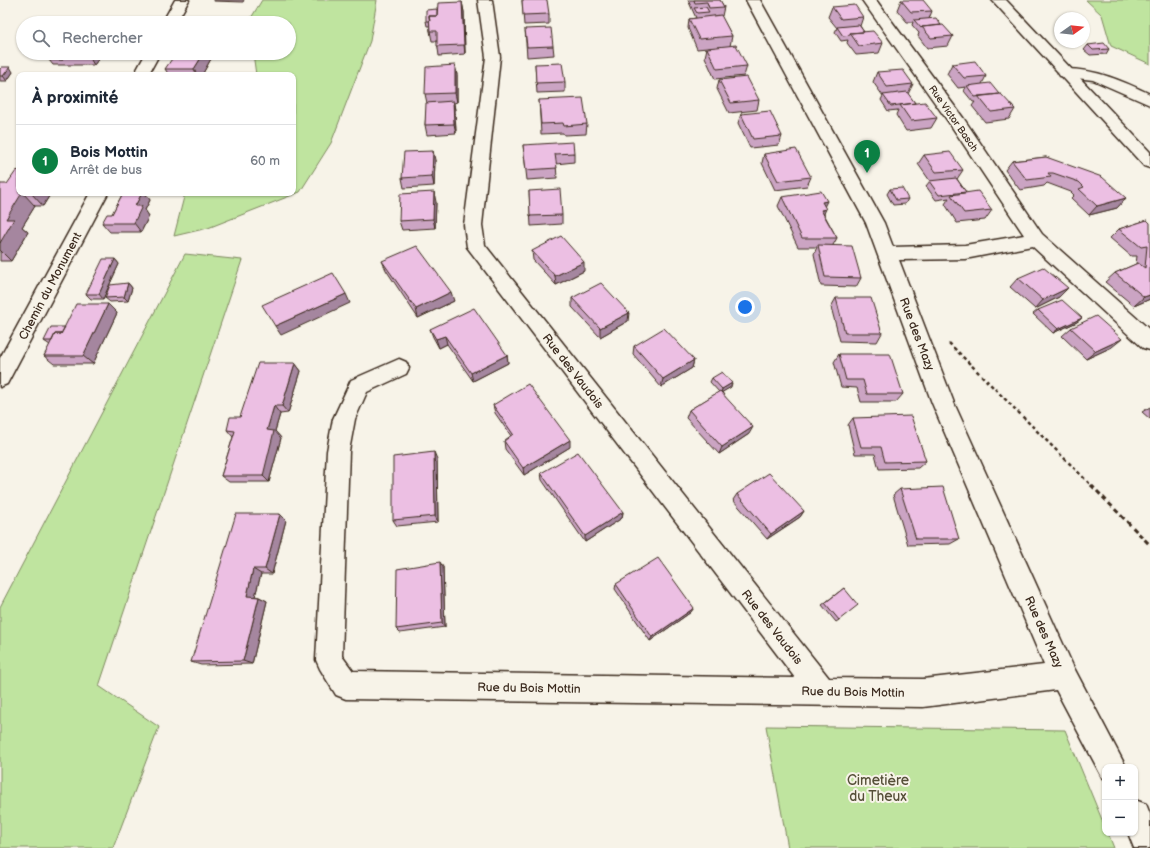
<!DOCTYPE html>
<html lang="fr">
<head>
<meta charset="utf-8">
<style>
  :root { --surface:#fff; --page:#f6f6f7; --text:#1f2937; --muted:#747a83; --line:#e0e1e3; --accent:#0b8043 }
  body { margin:0; font-family:"Balsamiq Sans",sans-serif; background:var(--page); color:var(--text) }
  .controls { position:absolute; right:12px; bottom:12px; display:grid; overflow:hidden; border-radius:8px; box-shadow:0 1px 3px #0004 }
  .controls button { width:36px; height:36px; display:grid; place-items:center; padding:0; border:0; border-bottom:1px solid var(--line); background:var(--surface); color:var(--text); font:20px sans-serif }
  .compass { position:absolute; left:1054px; top:12px; width:36px; height:36px; border-radius:50%; background:var(--surface); box-shadow:0 1px 3px #0004; rotate:75deg }
  .you { position:absolute; left:745px; top:307px; width:14px; height:14px; margin:-10px; border:3px solid #fff; border-radius:50%; background:#1a73e8; box-shadow:0 0 0 6px #1a73e833 }
  .badge { display:grid; place-items:center; width:26px; height:26px; border-radius:50%; background:var(--accent); color:#fff; font-size:13px; font-weight:700 }
  .pin { position:absolute; translate:-50% -33px; filter:drop-shadow(0 1px 2px #0008) }
  .pin::after { content:''; position:absolute; top:21px; width:14px; height:12px; background:inherit; clip-path:polygon(0 0,100% 0,50% 100%) }
  .list { margin:0; padding:0; list-style:none }
  h2 { display:flex; justify-content:space-between; align-items:center; height:52px; margin:0; padding:0 16px; font-size:17px }
  h2 small { font-size:13px; font-weight:400; color:var(--muted) }
  .list li { display:grid; grid-template-columns:26px 1fr auto; gap:12px; align-items:center; box-sizing:border-box; height:72px; padding:0 16px; border-top:1px solid var(--line) }
  .list b { display:block; font-size:15px; white-space:nowrap }
  .list p { margin:0; font-size:13px; white-space:nowrap; color:var(--muted) }
  .list em { font-size:13px; font-style:normal; color:var(--muted) }
  .icon { flex:none; width:22px; height:22px; fill:none; stroke:currentColor; stroke-width:2; stroke-linecap:round; stroke-linejoin:round }
  .map { position:relative; flex:none; width:1150px; height:848px; overflow:hidden }
  .search { position:absolute; background:var(--surface); box-shadow:0 1px 3px #0004; left:16px; top:16px; width:280px; height:44px; display:flex; align-items:center; gap:10px; box-sizing:border-box; padding:0 14px; border-radius:22px; color:var(--muted); font-size:15px }
  .panel { position:absolute; background:var(--surface); box-shadow:0 1px 3px #0004; left:16px; top:72px; width:280px; height:124px; border-radius:8px }
  .map>svg:first-child { display:block }
  .green { fill:#bfe49f; stroke:#7d875e }
  .lines { fill:none; stroke-linecap:round; stroke-linejoin:round }
  .street-casing { stroke:#3b2a1e; stroke-width:3 }
  .secondary-casing { stroke:#3b2a1e; stroke-width:3 }
  .path-far1 { stroke:#3b2a1e; stroke-width:2.5; stroke-dasharray:3.5 3; stroke-linecap:butt }
  .path { stroke:#3b2a1e; stroke-width:3; stroke-dasharray:5 3.5; stroke-linecap:butt }
  .street { fill:#f7f3e8; fill-rule:evenodd }
  .secondary { fill:#f7f3e8; fill-rule:evenodd }
  .wall { fill:#cba4c3; stroke:#3b2a1e }
  .shaded-wall { fill:#a5869f; stroke:#3b2a1e }
  .building { fill:#ecbfe3; stroke:#3b2a1e }
  .labels { text-anchor:middle; stroke-width:4; stroke-linejoin:round; paint-order:stroke }
  .far-street-label { font-size:10px; fill:#3b2a1e; stroke:#f7f3e8 }
  .street-label { font-size:12px; fill:#3b2a1e; stroke:#f7f3e8 }
  .near-park-label { font-size:14px; fill:#554f38; stroke:#f7f3e8 }
</style>
</head>
<body>
<div class="map">
<svg width="1150" height="848" viewBox="0 0 1150 848">
  <rect width="100%" height="100%" fill="#f7f3e8"/>
  <filter id="ink" filterUnits="userSpaceOnUse"><feTurbulence type="fractalNoise" baseFrequency=".025" numOctaves="2"/><feDisplacementMap in="SourceGraphic" scale="8" xChannelSelector="R" yChannelSelector="G"/><feConvolveMatrix kernelMatrix="1 2 1 2 8 2 1 2 1" color-interpolation-filters="sRGB"/></filter>
  <g filter="url(#ink)">
    <!-- green -->
    <path class="green" d="M262,0H377L370,41L331,143L300,192L208,228L174,236L185,193H293V75H256L253,53H289V23H248Z
      M1086,0H1150V64L1111,46L1102,15Z
      M185,254L242,260L99,686L159,727L113,848H0V607Z
      M766,726L1065,730L1105,827V833H1108L1114,848H788Z"/>
    <g class="lines">
      <defs>
        <path id="street" d="M175,0H189L176,23H162Z
          M478,0H492L500,57L482,225L485,245L829,678L923,679L1044,665L932,403L866,223L746,0H760L884,223L893,247L965,245L1024,235L952,127L862,0H876L964,119L1042,234L1150,330V350L1143,348L1032,246L965,259L899,260L954,403L1073,666L1126,767H1105V779L1102,777L1056,690L923,707L346,699L336,695L320,669L316,660L327,451L333,419L351,380L399,359L406,362L409,368L406,374L367,392L355,419L349,451L342,656L353,671L795,678L467,247L464,225L486,57Z
          M146,53H160L148,75H134Z
          M1065,69C1096,69 1123,81 1150,94V105L1093,80L1060,76L1058,73L1060,70Z
          M90,193H108L7,384L0,387V358Z
          M1135,800L1146,804L1150,814V848H1134L1128,833H1135Z"/>
        <path id="secondary" d="M992,0H1006L1150,152V168L1144,166Z"/>
      </defs>
      <!-- street casing -->
      <use href="#street" class="street-casing"/>
      <!-- secondary casing -->
      <use href="#secondary" class="secondary-casing"/>
      <!-- path-far1 -->
      <path class="path-far1" d="M949,343L1092,486"/>
      <!-- path -->
      <path class="path" d="M1091,485L1150,545"/>
      <!-- street -->
      <use href="#street" class="street"/>
      <!-- secondary -->
      <use href="#secondary" class="secondary"/>
    </g>
    <!-- wall -->
    <path class="wall" d="M214,0H244L243,2L214,1Z
      M522,0L549,14V24L524,25Z
      M688,0H720L724,7L722,16H721L732,36L730,46L747,66L744,76L715,79L705,57L707,48L697,49L688,28L689,19L696,18Z
      M901,0L932,11L929,19L941,25L953,36L948,46L927,48L918,36L919,33L912,25L913,22H907L897,10Z
      M462,2L464,12L465,54L439,56L437,41H432L430,31V26H427L426,21L437,9Z
      M832,7L863,17L860,26L864,32L883,43L879,53L856,55L847,43L848,40L841,41L835,32L837,28L828,17Z
      M525,29L553,46L554,55L527,57Z
      M1088,45L1109,49L1106,54L1090,55L1084,50Z
      M54,53H103L94,65H53L49,60Z
      M212,57L202,75H169L165,69Z
      M535,64L565,82V92L537,93Z
      M952,64L986,76L982,84L999,94L1015,109L1009,119L985,122L972,106L975,102H973L964,91L966,87L958,88L947,74Z
      M455,65L457,75V102L454,103L455,110L456,133L427,135L425,125L427,103L425,94Z
      M0,69L13,72L7,81H0Z
      M877,72L913,84L908,94L915,103L937,118L931,128L906,131L896,115L898,110L888,111L881,100L883,96L873,82Z
      M719,80L759,100L757,110L729,113L717,89Z
      M539,100L587,124L586,134L564,135L563,133L541,134Z
      M741,114L782,136L779,145L750,148L738,123Z
      M523,145L574,153V162L556,164L557,178L527,180Z
      M764,154L811,177L807,186L775,190L762,163Z
      M924,155L963,170L957,179L966,192L965,193L992,210L985,220L957,223L945,204L949,198L936,200L926,186L930,181L918,164Z
      M1046,157L1126,198L1117,208L1089,215L1071,198L1074,195L1071,192L1047,183L1044,186L1020,190L1005,170L1012,161Z
      M435,160L434,186L404,188L402,178Z
      M0,184L19,193H51L43,206H35L22,227L28,232L11,261H0Z
      M890,189L908,199L905,204L893,205L887,194Z
      M529,191L562,215V224L531,226Z
      M123,193H145L150,200L145,210L149,216L141,232H110L102,223L112,214Z
      M782,197L824,206V214L837,238L833,245L861,278L856,287L821,286L814,254L817,247H798L778,206Z
      M436,202L435,228L402,230L399,221Z
      M1147,220L1150,299L1134,306L1105,282L1115,273L1136,264L1137,256H1131L1110,238L1119,229Z
      M532,251L584,271L556,285L533,260Z
      M115,259L119,264L103,299H91L86,294Z
      M382,261L454,301L418,318L386,270Z
      M1018,278L1059,297L1035,309L1010,287Z
      M128,283L132,288L128,301L110,302L105,298Z
      M572,298L628,321L600,337L572,307Z
      M836,298L882,333L877,342L840,341L831,307Z
      M108,304L117,313L93,364H54L44,356L50,345L44,341L65,327Z
      M1038,310L1082,318L1077,322L1053,333L1033,314Z
      M1071,328L1112,347L1086,359L1062,336Z
      M430,329L507,355L508,363L473,381L447,344L439,348L433,337Z
      M634,346L694,360L692,368L661,387L633,354Z
      M839,354L903,394L896,402H861L857,388L841,387L834,362Z
      M295,363L301,371L288,413L280,414L275,431L281,438L269,482H229L221,476L233,437L227,430L240,417Z
      M712,378L731,387L722,392L749,434L719,454L686,418L689,410L719,392L710,382Z
      M493,405L570,447L524,475L505,449L504,441L511,436L495,413Z
      M1150,407V419L1142,412Z
      M853,418L926,461L918,468L879,469L875,454H855L848,425Z
      M437,459L438,522L397,526L393,520Z
      M541,473L623,512L622,518L585,542L542,480Z
      M900,489L959,539L950,544L908,545L893,495Z
      M737,494L804,511L800,517L767,539L733,500Z
      M286,520L272,574H261L255,596L259,597L267,601L252,664L201,665L191,662Z
      M443,567L445,627L400,633L396,629Z
      M616,584L691,612L650,641L615,589Z
      M844,588L839,620L836,622L822,605Z"/>
    <!-- shaded-wall -->
    <path class="shaded-wall" d="M462,2L464,12L465,54L464,45Z
      M90,53H103L94,65L88,55Z
      M204,53H210L212,57L202,75H197L194,69Z
      M455,65L457,75V102L455,93Z
      M10,67L13,72L7,81L3,76Z
      M453,101L455,110L456,133L454,124Z
      M433,151L435,160L434,186L432,176Z
      M434,192L436,202L435,228L433,219Z
      M19,193H23L35,206L22,227L28,232L11,261L0,250V243L6,219Z
      M31,193H51L43,206Z
      M142,193H145L150,200L145,210L149,216L141,232L134,223L135,206Z
      M1126,198L1117,208L1089,215L1097,206Z
      M827,201L823,209H826L822,218V202Z
      M115,259L119,264L103,299L99,294Z
      M584,262V271L556,285L555,276Z
      M128,283L132,288L128,301L124,297Z
      M1068,288L1059,297L1035,309L1043,300Z
      M451,292L454,301L418,318L416,309Z
      M346,294L350,303L281,335L275,326Z
      M1150,295V299L1134,306L1144,297Z
      M108,304L117,313L93,364L83,356Z
      M629,313L628,321L600,337V328Z
      M1082,318L1077,322L1053,333L1058,329Z
      M445,336L447,344L439,348L436,339Z
      M1122,339L1112,347L1086,359L1096,351Z
      M507,355L508,363L473,381L471,373Z
      M694,360L692,368L661,387L663,379Z
      M295,363L301,371L288,413L282,406Z
      M732,383L731,387L721,393L722,389Z
      M274,406L280,414L275,431L281,438L269,482L263,476L267,430Z
      M753,427L749,434L719,454L722,447Z
      M570,440V447L524,475L523,468Z
      M434,452L437,459L438,522L435,516Z
      M804,511L800,517L767,539L771,534Z
      M623,512L622,518L585,542V536Z
      M280,514L286,520L272,574L265,569Z
      M440,562L443,567L445,627L442,623Z
      M253,569L261,574L254,600L247,596Z
      M259,597L267,601L252,664L243,661Z
      M694,608L691,612L650,641L652,637Z"/>
    <!-- building -->
    <path class="building" d="M522,0H547L549,14L523,15Z
      M694,0H720L724,7L709,8L707,2L695,3Z
      M901,0H923L932,11L911,12Z
      M462,2L464,45L437,46V31H430L429,16H437L438,3Z
      M855,5L863,17L841,19L832,7Z
      M706,7L709,12L697,13L694,8Z
      M437,9V16H429L430,21H426V10Z
      M721,15L732,36L699,39L689,19Z
      M936,18L941,25L922,27L921,28L914,20Z
      M859,25L864,32L850,33V35L843,36L837,27Z
      M943,25L953,36L931,38L922,27Z
      M551,28L553,46L527,47L525,29Z
      M873,31L883,43L859,46L850,33Z
      M1104,43L1109,49L1093,50L1088,45Z
      M736,45L747,66L717,69L707,48Z
      M54,53H61L59,55L63,60H49Z
      M61,53H90L88,55H59Z
      M176,53H204L194,69H165Z
      M975,61L986,76L964,78L952,64Z
      M562,63L565,82L536,83L535,64Z
      M455,65V93L425,94L426,67Z
      M2,67H10L3,76H0V69Z
      M903,70L913,84L887,87L877,72Z
      M747,77L759,100L731,103L719,80Z
      M990,83L999,94L975,97L967,86Z
      M907,92L915,103L891,106L883,95Z
      M1001,94L1015,109L991,112L978,96Z
      M583,98L587,124L564,126L563,123L541,124L539,100Z
      M453,101L454,124L425,125L426,103Z
      M925,102L937,118L911,121L900,105Z
      M770,111L782,136L753,139L741,114Z
      M573,142L574,153L555,154L557,168L526,170L523,145Z
      M796,149L811,177L778,181L764,154Z
      M433,151L432,176L402,178L404,152Z
      M950,152L963,170L936,172L924,155Z
      M1046,157L1102,177L1126,198L1097,206L1079,189L1084,187L1079,182L1053,173H1048L1051,177L1027,180L1012,161Z
      M19,170V193H22L6,219H14L0,243V184H7L16,171Z
      M956,178L966,192L939,195L929,181Z
      M902,188L908,199L896,200L890,189Z
      M560,189L562,215L530,216L529,191Z
      M821,191L827,201L822,202L826,209L821,210L837,238H802L782,197Z
      M978,191L992,210L964,213L951,195Z
      M434,192L433,219L399,221L400,194Z
      M123,193H142L135,206H142L134,223H102L107,214H112Z
      M1147,220L1150,223V295L1144,297L1115,273L1138,263L1145,268L1147,246L1141,247L1119,229Z
      M561,236L584,262L555,276L532,251Z
      M818,245L852,246L861,278L825,277Z
      M417,246L451,292L416,309L382,261Z
      M103,259H115L99,294H86Z
      M1043,267L1068,288L1043,300L1018,278Z
      M333,273L346,294L275,326L262,305Z
      M128,283L124,297L105,298L110,285Z
      M601,283L629,313L600,328L572,298Z
      M836,298H871L882,333H845Z
      M1062,300L1082,318L1058,329L1038,310Z
      M76,304H108L83,356H44L55,334H61Z
      M474,308L507,355L471,373L445,336L436,339L430,329Z
      M1096,316L1122,339L1096,351L1071,328Z
      M51,327H65L61,334H55L52,341H44Z
      M664,328L694,360L663,379L634,346Z
      M839,354H890L903,394H867L863,380H846Z
      M258,363H295L282,406H274L267,430L274,431L263,476H221L235,431L227,430L230,417H240Z
      M722,372L732,383L722,389L712,378Z
      M528,384L570,440L523,468L504,441L513,434L493,405Z
      M720,391L753,427L722,447L689,410Z
      M911,416L926,461L885,462L881,447H861L853,418Z
      M434,452L435,516L393,520V457Z
      M578,452L623,512L585,536L541,473Z
      M769,473L804,511L771,534L737,494Z
      M943,487L959,539H916L900,489Z
      M236,514H280L265,569H253L247,596L259,597L243,661L191,662Z
      M658,558L694,608L652,637L616,584Z
      M440,562L442,623L396,629L397,569Z
      M844,588L858,605L839,620L825,603Z"/>
  </g>
  <g class="labels">
    <!-- far-street labels -->
    <g class="far-street-label">
      <text transform="translate(954 118) rotate(55)" y="4">Rue Victor Basch</text>
    </g>
    <!-- street labels -->
    <g class="street-label">
      <text transform="translate(50 286) rotate(-62)" y="4">Chemin du Monument</text>
      <text transform="translate(917 334) rotate(69)" y="4">Rue des Mazy</text>
      <text transform="translate(573 371) rotate(52)" y="4">Rue des Vaudois</text>
      <text transform="translate(772 627) rotate(52)" y="4">Rue des Vaudois</text>
      <text transform="translate(1044 632) rotate(66)" y="4">Rue des Mazy</text>
      <text transform="translate(529 688) rotate(1)" y="4">Rue du Bois Mottin</text>
      <text transform="translate(853 692) rotate(1)" y="4">Rue du Bois Mottin</text>
    </g>
    <!-- near-park labels -->
    <g class="near-park-label">
      <text x="878" y="785">Cimetière<tspan x="878" dy="16">du Theux</tspan></text>
    </g>
  </g>
</svg>
<div class="controls">
<button>+</button>
<button>−</button>
</div>
<svg class="compass" viewBox="-18 -18 36 36"><path d="M0-13l5 13h-10z" fill="#e53935"/><path d="M0 13l5-13h-10z" fill="#747a83"/></svg>
<div class="you"></div>
<div class="pin badge" style="left:867px;top:173px">1</div>
<div class="search"><svg class="icon" aria-label="search" viewBox="0 0 24 24"><circle cx="10" cy="10" r="6"/><path d="M15 15l6 6"/></svg>Rechercher</div>
<section class="panel">
<h2>À proximité<small></small></h2>
<ul class="list">
<li><span class="badge">1</span><div><b>Bois Mottin</b><p>Arrêt de bus</p></div><em>60 m</em></li>
</ul>
</section>
</div>
</body>
</html>
